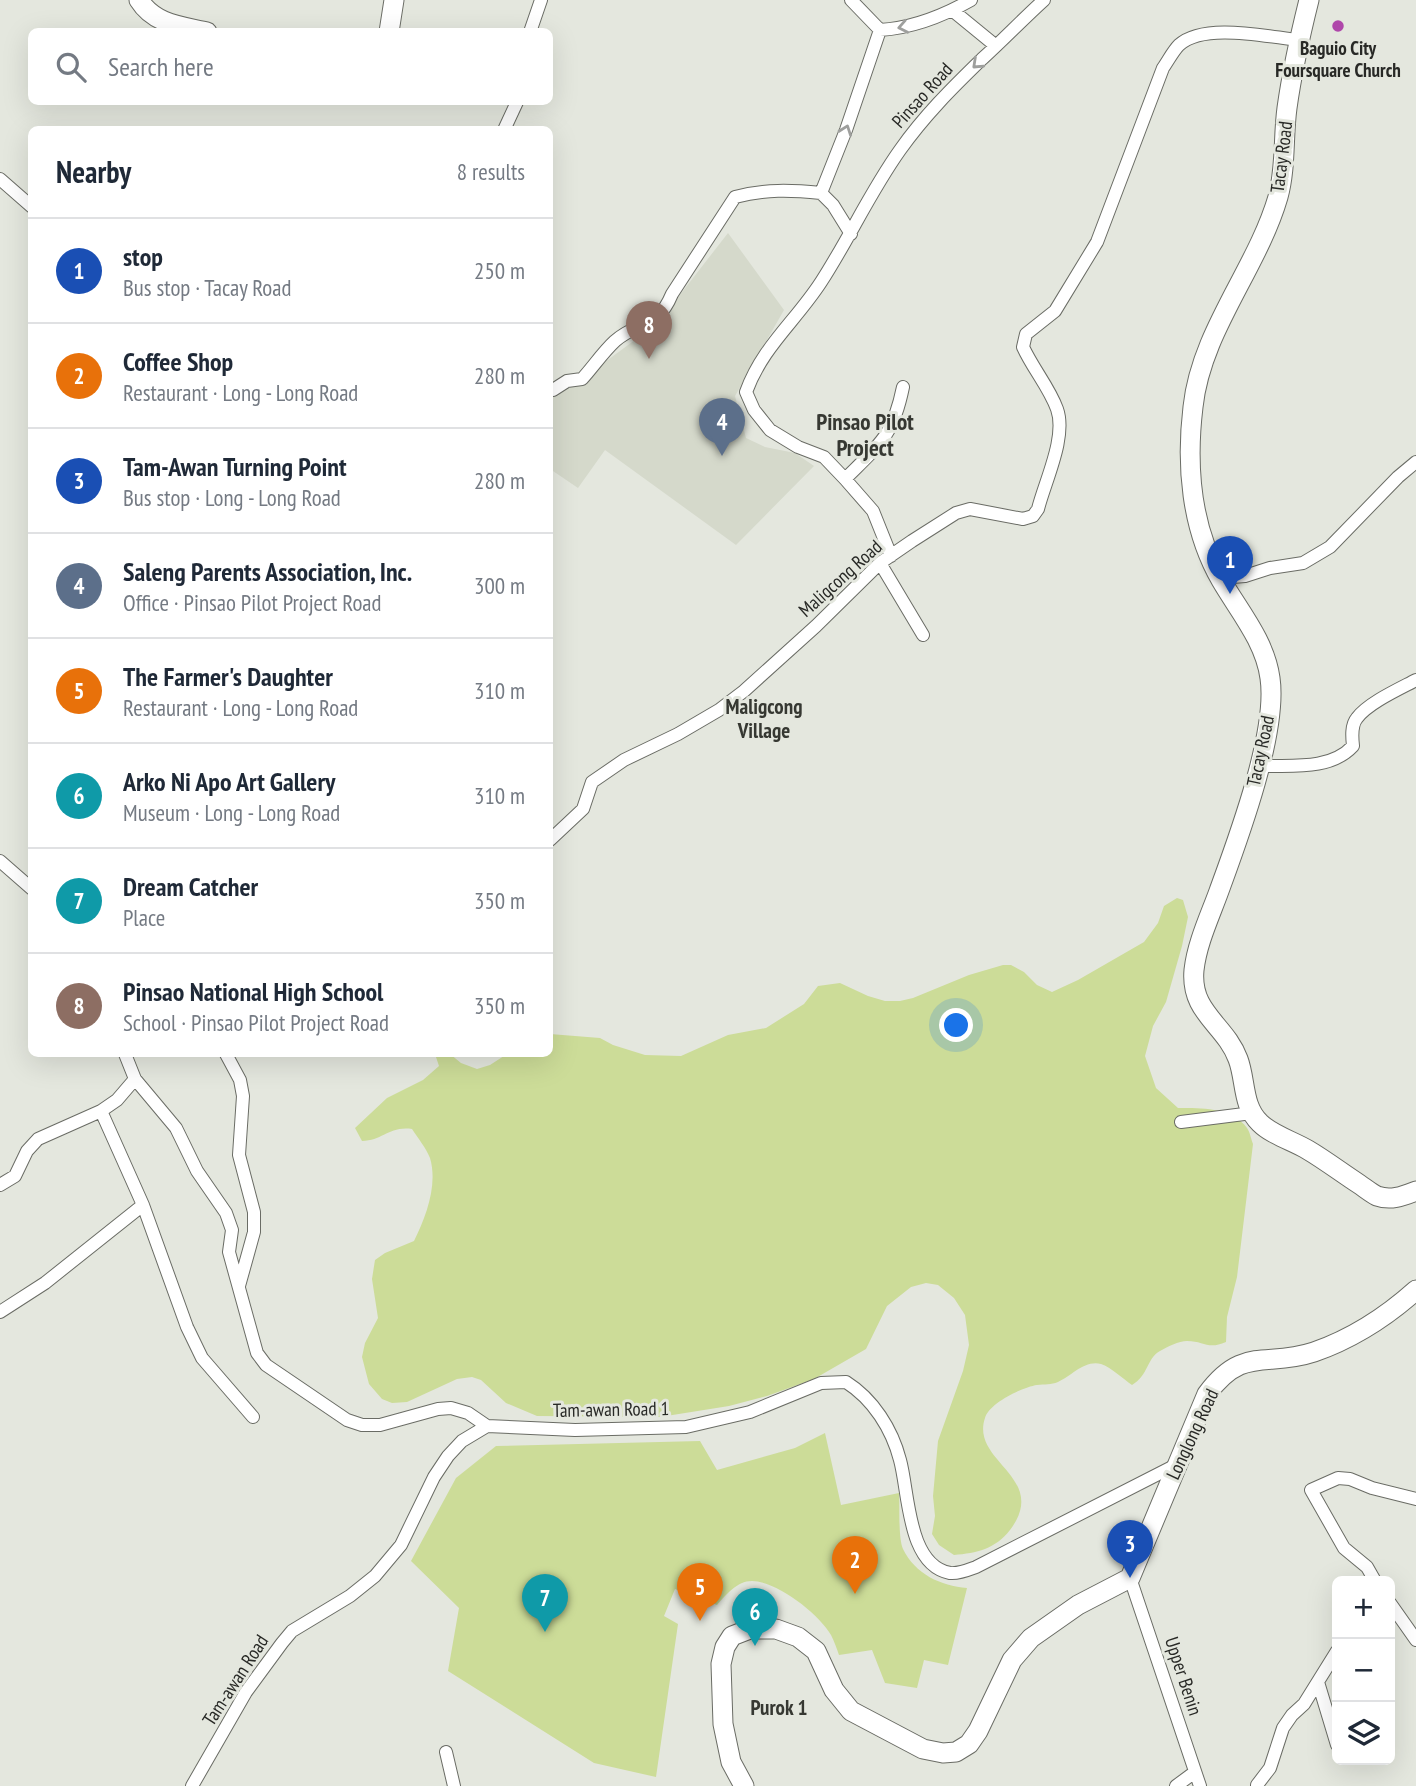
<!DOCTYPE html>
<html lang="en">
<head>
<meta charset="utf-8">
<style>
  :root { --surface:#fff; --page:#f2f2f3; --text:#1f2937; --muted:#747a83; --line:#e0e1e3; --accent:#af47aa }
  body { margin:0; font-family:"PT Sans Narrow",sans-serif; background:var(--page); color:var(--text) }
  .controls { position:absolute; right:21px; bottom:21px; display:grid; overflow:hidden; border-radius:10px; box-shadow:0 7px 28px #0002 }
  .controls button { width:63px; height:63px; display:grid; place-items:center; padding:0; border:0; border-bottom:2px solid var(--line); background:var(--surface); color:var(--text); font:35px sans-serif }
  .you { position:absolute; left:957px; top:1026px; width:24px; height:24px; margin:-18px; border:5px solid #fff; border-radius:50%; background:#1a73e8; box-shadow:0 0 0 10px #1a73e833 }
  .badge { display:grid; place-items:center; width:46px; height:46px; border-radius:50%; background:var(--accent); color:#fff; font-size:23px; font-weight:700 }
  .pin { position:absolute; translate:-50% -58px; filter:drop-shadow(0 2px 4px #0008) }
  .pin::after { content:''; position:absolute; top:37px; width:24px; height:21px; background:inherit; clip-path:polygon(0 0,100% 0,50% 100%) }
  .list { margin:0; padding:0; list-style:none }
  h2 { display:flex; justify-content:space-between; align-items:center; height:91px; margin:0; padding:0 28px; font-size:30px }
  h2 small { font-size:23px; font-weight:400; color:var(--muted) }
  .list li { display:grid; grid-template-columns:46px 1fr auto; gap:21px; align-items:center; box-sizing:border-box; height:105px; padding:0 28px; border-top:2px solid var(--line) }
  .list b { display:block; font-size:26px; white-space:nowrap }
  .list p { margin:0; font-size:23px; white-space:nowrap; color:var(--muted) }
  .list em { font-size:23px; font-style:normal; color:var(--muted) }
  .icon { flex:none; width:38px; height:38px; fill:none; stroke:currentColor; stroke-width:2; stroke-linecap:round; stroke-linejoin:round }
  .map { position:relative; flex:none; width:1416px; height:1786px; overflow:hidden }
  .search { position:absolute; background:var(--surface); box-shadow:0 7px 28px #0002; left:28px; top:28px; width:525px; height:77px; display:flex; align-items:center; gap:18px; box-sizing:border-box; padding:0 24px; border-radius:10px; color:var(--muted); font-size:26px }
  .panel { position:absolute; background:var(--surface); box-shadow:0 7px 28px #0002; left:28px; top:126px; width:525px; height:931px; border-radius:10px }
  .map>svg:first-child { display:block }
  .built { fill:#d5d9cb }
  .green { fill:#ccdc98 }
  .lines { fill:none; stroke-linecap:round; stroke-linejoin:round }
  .street-casing { stroke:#6a6c65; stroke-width:14 }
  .secondary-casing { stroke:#6a6c65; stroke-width:21 }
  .street { stroke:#fff; stroke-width:12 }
  .secondary { stroke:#fff; stroke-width:19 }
  .oneway { stroke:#9e9f9d }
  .poi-dot { fill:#af47aa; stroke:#e4e7de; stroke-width:2.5 }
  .labels { text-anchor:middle; stroke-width:6; stroke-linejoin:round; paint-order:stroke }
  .poi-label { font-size:19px; font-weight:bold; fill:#282926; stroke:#e4e7de }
  .street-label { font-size:19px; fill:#282926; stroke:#e4e7de }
  .neighbourhood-label { font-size:21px; font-weight:bold; fill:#363832; stroke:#e4e7de }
  .quarter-label { font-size:23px; font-weight:bold; fill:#363832; stroke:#e4e7de }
</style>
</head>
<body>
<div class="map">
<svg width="1416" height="1786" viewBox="0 0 1416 1786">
  <rect width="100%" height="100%" fill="#e4e7de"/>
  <!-- built -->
  <path class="built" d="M728,233L784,310L735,396L746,438L765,447L795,453L814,466L736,545L605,450L578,488L550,469V399L555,392L571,387L658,323Z"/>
  <!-- green -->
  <path class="green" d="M1177,898L1183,900L1188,917L1182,946L1166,1002L1153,1026L1145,1056L1156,1088L1178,1108C1200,1108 1232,1107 1247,1128C1250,1132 1251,1139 1253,1144L1237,1277L1227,1317L1226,1342C1208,1350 1204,1341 1187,1341C1179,1341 1167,1347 1160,1351C1146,1359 1149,1375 1132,1385C1123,1379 1111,1367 1101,1364C1084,1360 1072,1376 1058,1382C1051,1385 1045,1384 1037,1385C1023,1387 989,1403 985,1418C970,1462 1050,1477 1010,1530C995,1549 977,1553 954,1555L939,1545L932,1534L935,1516L933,1496L938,1441L963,1371L969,1345L965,1315L954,1298L938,1285L926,1283L911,1287L887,1306L866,1349L814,1379L767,1396L729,1406L660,1417L537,1416L506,1403L481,1380L472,1377L457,1379L407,1402L392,1403L382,1399L369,1384L362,1357L365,1343L378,1318L372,1279L375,1260L385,1253L414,1241C426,1217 438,1185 430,1158C426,1148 418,1138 412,1129C388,1126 383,1141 362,1141L355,1128L387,1098L423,1080L439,1066L435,1054H450L461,1063L477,1069L490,1065L507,1054H550V1034L600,1038L613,1045L645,1055L681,1056L728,1035L766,1028L804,1004L818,986L840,983L868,996L885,1001H900L913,998L969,975L1003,965H1011L1024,972L1037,985L1052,992L1078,980L1144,942L1158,923L1164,906Z
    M825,1433L841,1505L899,1493C900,1507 898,1537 903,1549C915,1574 941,1586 967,1588L948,1665L924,1660L917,1688L885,1683L872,1650L839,1655C837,1649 834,1641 831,1635C819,1614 777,1581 752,1581C737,1581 726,1595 717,1605L675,1589L664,1616L678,1624L656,1777L594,1763L448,1671L459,1608L411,1561L456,1478L496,1446L700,1441L717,1470L795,1448Z"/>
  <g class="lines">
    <defs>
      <path id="street" d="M851,0L880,30C912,28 943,16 971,0
        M952,10L996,46
        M530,32L541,0
        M504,130L517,102
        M0,179L32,207
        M821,193L846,130L880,30
        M821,193L833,205L851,234
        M553,390L567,381L582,379C593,367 603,352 615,341C639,320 657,330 672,294L735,197C765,189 791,190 821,193
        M845,479C880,444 893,436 903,387
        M891,556L873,511L845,479L824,457L798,447L770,430L754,410L746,392C763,346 795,322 821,282C849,239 870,192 900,150C924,116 952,88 982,59C1003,40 1023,19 1044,0
        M880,563L923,635
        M1220,578L1245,576L1270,568L1303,563L1330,547L1398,477L1416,462
        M1259,766C1290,765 1330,771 1353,746C1352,737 1351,725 1357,718C1368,703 1399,689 1416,680
        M550,840L583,809L592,782L624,760L678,734L719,710L744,691L816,626L880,563L912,541L956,513L970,509L1023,519L1033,516L1038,509C1045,481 1067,437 1057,409C1049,387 1033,369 1023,347L1026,334L1055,311L1097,242L1163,68C1168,61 1173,51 1179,45C1204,22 1268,37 1299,40
        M0,861L32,889
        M125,1054L135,1079L176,1128L197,1171L226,1213L232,1230L229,1252L257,1353L266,1365L347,1420L362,1425H380L438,1409L451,1408L468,1413L487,1426L575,1430L686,1427L750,1412L821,1383L846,1382C873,1399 892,1429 900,1460C909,1492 907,1565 950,1573C959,1574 968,1570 976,1567L1176,1465
        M226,1054L240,1080L243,1096L239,1155L254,1212V1232L239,1286
        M135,1079L117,1100L101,1111L143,1205L187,1327L202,1358L253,1417
        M1181,1122L1252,1113
        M0,1185L15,1176L27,1151L38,1139L101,1111
        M0,1312L45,1283L143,1205
        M1130,1578L1200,1786
        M1375,1581L1367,1567L1344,1548L1311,1490L1338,1478L1350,1479L1372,1488L1416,1499
        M1390,1603L1416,1640
        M1318,1682L1337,1745
        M446,1752L454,1786
        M1257,1785L1270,1768L1283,1728L1292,1715L1304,1704L1337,1651
        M192,1786L246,1692L282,1643L292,1631L350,1596L375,1576L401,1545L434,1477L448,1456L462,1441L487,1426
        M1176,1786L1195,1772"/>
      <path id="secondary" d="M139,0C154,24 180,26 207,32
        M1309,0C1300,36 1292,72 1287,108C1283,137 1286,168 1278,197C1257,269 1201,331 1193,407C1186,465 1191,528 1221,580C1239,611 1265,641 1270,678C1278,732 1238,839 1219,891C1210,916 1197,943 1194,970C1190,1013 1225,1024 1238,1059C1246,1080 1242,1106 1260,1123C1272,1135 1293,1141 1308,1150C1325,1160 1342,1173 1359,1184C1365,1188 1371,1193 1377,1196C1391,1201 1403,1196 1416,1191
        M389,32L394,0
        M744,1786L731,1762L723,1724L721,1664L725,1647L732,1636L750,1629H776L798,1637L816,1651L834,1690L851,1711L923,1749L943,1753L956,1752L969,1744L978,1731L1012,1660L1031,1638L1078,1605L1130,1578L1207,1394C1243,1345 1266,1368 1314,1352C1351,1339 1387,1316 1416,1290"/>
    </defs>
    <!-- street casing -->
    <use href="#street" class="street-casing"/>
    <!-- secondary casing -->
    <use href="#secondary" class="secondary-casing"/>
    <!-- street -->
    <use href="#street" class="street"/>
    <!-- secondary -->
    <use href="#secondary" class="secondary"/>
  </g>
  <!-- one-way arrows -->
  <defs><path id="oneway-chevron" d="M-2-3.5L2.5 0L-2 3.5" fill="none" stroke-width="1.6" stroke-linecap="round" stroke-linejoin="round" transform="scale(1.75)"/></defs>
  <g class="oneway">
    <use href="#oneway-chevron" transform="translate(903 27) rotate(169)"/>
    <use href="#oneway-chevron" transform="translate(977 64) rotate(137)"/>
    <use href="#oneway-chevron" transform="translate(846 130) rotate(-70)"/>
  </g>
  <!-- markers -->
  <circle class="poi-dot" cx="1338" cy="26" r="7"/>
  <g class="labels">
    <!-- poi labels -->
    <g class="poi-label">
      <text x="1338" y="55">Baguio City<tspan x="1338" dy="22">Foursquare Church</tspan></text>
    </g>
    <!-- street labels -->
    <g class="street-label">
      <text transform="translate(922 95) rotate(-48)" y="7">Pinsao Road</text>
      <text transform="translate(1281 157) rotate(-83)" y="7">Tacay Road</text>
      <text transform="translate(840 578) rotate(-42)" y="7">Maligcong Road</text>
      <text transform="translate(1260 751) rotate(-78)" y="7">Tacay Road</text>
      <text transform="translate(611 1409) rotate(-1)" y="7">Tam-awan Road 1</text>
      <text transform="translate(1192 1434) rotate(-65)" y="7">Longlong Road</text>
      <text transform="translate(1184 1676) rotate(72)" y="7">Upper Benin</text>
      <text transform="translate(235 1680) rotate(-57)" y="7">Tam-awan Road</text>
    </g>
    <!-- neighbourhood labels -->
    <g class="neighbourhood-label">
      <text x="764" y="714">Maligcong<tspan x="764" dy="24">Village</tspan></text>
      <text x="779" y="1715">Purok 1</text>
    </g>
    <!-- quarter labels -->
    <g class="quarter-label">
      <text x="865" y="430">Pinsao Pilot<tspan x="865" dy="26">Project</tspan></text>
    </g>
  </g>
</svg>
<div class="controls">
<button>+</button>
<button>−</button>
<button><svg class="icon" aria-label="layers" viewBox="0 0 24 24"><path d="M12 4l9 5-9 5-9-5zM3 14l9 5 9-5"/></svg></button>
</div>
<div class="you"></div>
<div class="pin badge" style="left:1230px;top:594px;background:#1a4fb4">1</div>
<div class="pin badge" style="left:855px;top:1594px;background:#e8710a">2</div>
<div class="pin badge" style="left:1130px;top:1578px;background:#1a4fb4">3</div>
<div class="pin badge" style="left:722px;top:456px;background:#5c6f8a">4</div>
<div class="pin badge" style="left:700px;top:1621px;background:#e8710a">5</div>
<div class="pin badge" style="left:755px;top:1646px;background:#0f9aa8">6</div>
<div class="pin badge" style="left:545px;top:1632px;background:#0f9aa8">7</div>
<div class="pin badge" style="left:649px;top:359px;background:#8d6e63">8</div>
<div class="search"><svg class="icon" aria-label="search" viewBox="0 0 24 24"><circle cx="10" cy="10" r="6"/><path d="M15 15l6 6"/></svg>Search here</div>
<section class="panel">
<h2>Nearby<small>8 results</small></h2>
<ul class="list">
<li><span class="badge" style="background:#1a4fb4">1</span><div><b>stop</b><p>Bus stop · Tacay Road</p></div><em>250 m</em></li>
<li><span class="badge" style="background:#e8710a">2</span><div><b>Coffee Shop</b><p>Restaurant · Long - Long Road</p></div><em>280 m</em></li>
<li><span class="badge" style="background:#1a4fb4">3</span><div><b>Tam-Awan Turning Point</b><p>Bus stop · Long - Long Road</p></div><em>280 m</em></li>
<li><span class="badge" style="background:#5c6f8a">4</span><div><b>Saleng Parents Association, Inc.</b><p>Office · Pinsao Pilot Project Road</p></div><em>300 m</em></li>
<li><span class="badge" style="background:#e8710a">5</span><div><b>The Farmer's Daughter</b><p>Restaurant · Long - Long Road</p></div><em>310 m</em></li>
<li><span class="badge" style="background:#0f9aa8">6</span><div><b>Arko Ni Apo Art Gallery</b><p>Museum · Long - Long Road</p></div><em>310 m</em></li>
<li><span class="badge" style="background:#0f9aa8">7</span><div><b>Dream Catcher</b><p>Place</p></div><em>350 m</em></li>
<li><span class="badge" style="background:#8d6e63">8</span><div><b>Pinsao National High School</b><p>School · Pinsao Pilot Project Road</p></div><em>350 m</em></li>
</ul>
</section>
</div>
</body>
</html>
